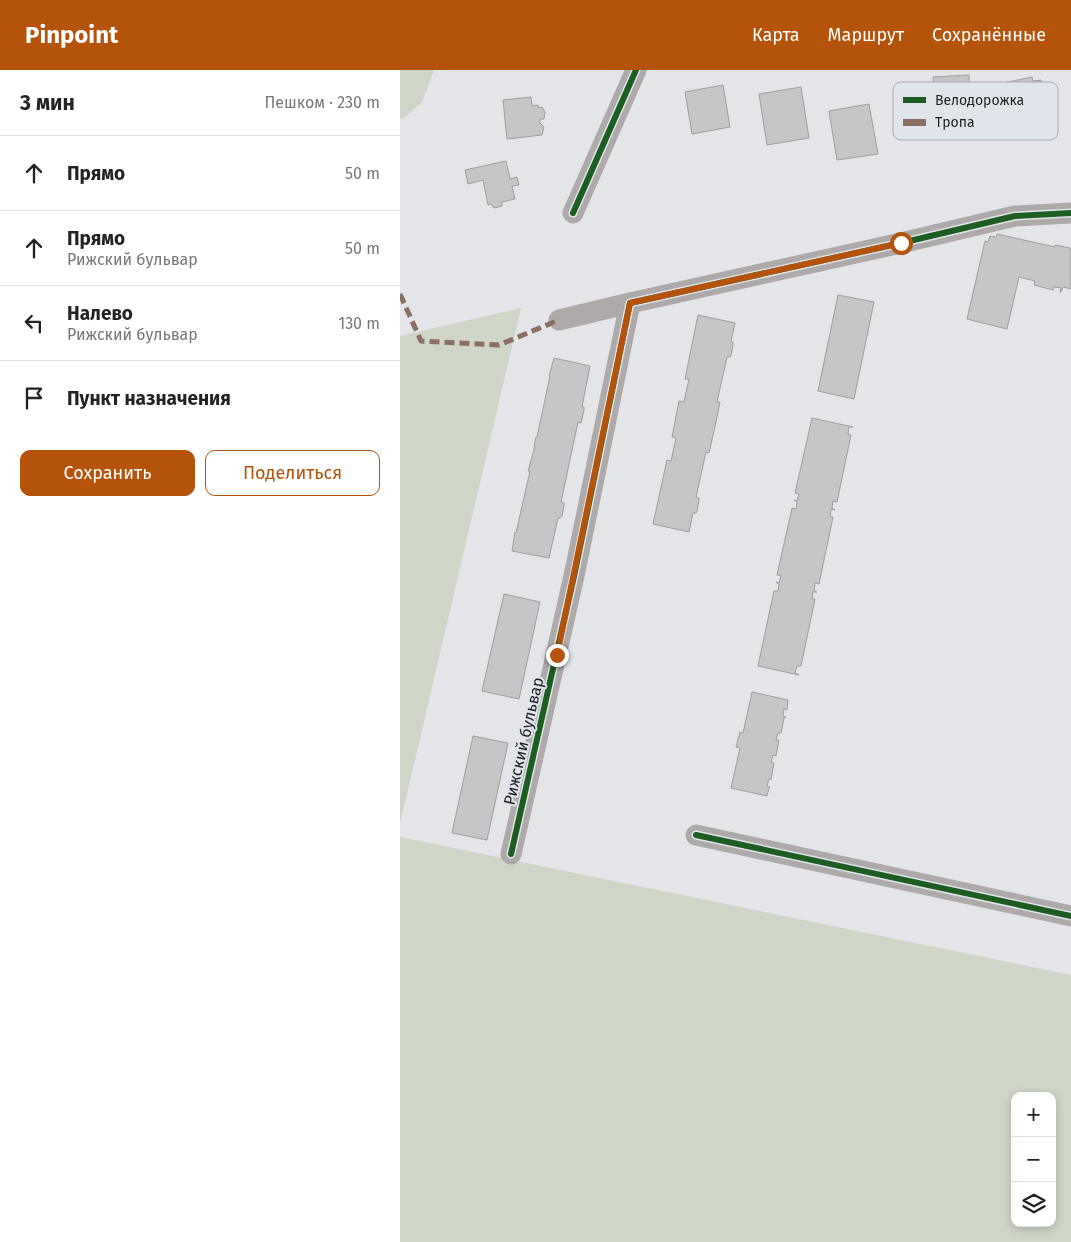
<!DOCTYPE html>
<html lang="ru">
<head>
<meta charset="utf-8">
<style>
  :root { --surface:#fff; --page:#f6f6f6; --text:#222; --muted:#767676; --line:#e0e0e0; --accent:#b45309 }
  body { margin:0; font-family:"Fira Sans",sans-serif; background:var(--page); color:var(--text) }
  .controls { position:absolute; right:15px; bottom:15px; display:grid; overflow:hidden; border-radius:10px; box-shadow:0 2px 8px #0003 }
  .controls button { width:45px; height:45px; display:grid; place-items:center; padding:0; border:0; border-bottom:1px solid var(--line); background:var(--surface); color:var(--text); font:25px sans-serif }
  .stop { position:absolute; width:15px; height:15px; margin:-11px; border:4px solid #b45309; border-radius:50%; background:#fff }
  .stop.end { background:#b45309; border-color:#fff; box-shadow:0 1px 5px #0008 }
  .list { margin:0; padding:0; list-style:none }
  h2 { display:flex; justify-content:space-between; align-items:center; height:65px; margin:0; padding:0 20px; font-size:21px }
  h2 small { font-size:16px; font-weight:400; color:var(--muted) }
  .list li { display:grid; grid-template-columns:32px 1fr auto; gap:15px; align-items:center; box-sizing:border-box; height:75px; padding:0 20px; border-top:1px solid var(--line) }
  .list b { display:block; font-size:19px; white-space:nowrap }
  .list p { margin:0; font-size:16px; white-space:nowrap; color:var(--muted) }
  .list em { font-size:16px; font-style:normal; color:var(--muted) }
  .actions { display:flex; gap:10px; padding:15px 20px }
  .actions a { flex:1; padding:11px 0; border:1px solid var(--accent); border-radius:10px; text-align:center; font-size:18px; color:var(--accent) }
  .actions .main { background:var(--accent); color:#fff }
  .icon { flex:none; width:28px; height:28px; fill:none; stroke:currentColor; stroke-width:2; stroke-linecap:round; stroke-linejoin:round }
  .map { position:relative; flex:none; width:671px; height:1172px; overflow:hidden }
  header { display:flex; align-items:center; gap:30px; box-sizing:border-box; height:70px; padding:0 25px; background:var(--accent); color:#fff }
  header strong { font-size:24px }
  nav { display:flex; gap:28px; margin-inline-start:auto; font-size:18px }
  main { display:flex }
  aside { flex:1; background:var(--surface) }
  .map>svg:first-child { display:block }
  .green { fill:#cfd6c7; fill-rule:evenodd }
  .building { fill:#c4c6c8; stroke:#9c9ea0 }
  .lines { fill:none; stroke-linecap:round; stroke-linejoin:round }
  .minor { stroke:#adaaa9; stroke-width:21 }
  .quiet { stroke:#8d6e63; stroke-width:5; stroke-dasharray:10 5; stroke-linecap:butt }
  .cycleway-casing { stroke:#e0e5eb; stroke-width:9 }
  .cycleway { stroke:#1b5e20; stroke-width:6 }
  .route { stroke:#b45309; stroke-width:6 }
  .labels { text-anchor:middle; stroke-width:4; stroke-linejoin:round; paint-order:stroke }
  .street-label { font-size:16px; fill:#1c1e20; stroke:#e0e5eb }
  .key { fill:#e0e5eb; stroke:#a5a9ae; stroke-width:1 }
  .key-label { font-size:14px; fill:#1c1e20 }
</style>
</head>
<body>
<header>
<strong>Pinpoint</strong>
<nav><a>Карта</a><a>Маршрут</a><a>Сохранённые</a></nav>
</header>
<main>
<aside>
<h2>3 мин<small>Пешком · 230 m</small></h2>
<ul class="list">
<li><svg class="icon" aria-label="ahead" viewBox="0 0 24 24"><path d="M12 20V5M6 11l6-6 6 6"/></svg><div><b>Прямо</b></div><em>50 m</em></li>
<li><svg class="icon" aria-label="ahead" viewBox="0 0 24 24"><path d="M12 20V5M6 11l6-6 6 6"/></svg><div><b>Прямо</b><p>Рижский бульвар</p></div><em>50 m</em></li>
<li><svg class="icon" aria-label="left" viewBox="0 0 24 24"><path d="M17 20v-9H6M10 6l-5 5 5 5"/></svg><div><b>Налево</b><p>Рижский бульвар</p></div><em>130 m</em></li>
<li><svg class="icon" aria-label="arrive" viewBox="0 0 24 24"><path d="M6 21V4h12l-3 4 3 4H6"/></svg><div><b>Пункт назначения</b></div></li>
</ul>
<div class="actions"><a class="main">Сохранить</a><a>Поделиться</a></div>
</aside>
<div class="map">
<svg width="671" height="1172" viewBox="0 0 671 1172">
  <rect width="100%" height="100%" fill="#e3e5e8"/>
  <!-- green -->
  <path class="green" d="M0,0H34L22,32L4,48L0,49Z
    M121,238L0,754V266Z
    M0,767L671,905V1172H0ZM615,1026H652V1153H615Z"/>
  <!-- building -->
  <path class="building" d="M569,5L570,38L532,40L531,22H534L533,7Z
    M632,7L633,11L641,10L646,36L600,44L595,18L604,16L603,13Z
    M323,15L330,57L292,64L285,22Z
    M401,17L409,68L367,75L359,24Z
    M131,27L132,36L138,35V38L142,37L145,42L144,49H140V53L144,57L142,65L107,69L103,30Z
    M469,34L478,84L437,90L429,41Z
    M106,91L110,109L117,107L119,115L112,116L115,129L102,132V136L94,138L91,134L88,135L83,110L68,114L65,100Z
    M597,164L655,177V175L670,178L671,180V219L663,217L661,222H660L661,218L654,217L653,220L634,215L635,211L619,207L607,259L567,249L585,171L588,172L590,166L596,167Z
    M438,225L474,232L454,329L418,321Z
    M298,245L335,253L331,271L333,272V275L331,285L330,287H327L317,332H320L316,352L309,383L306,382L296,427L299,428V430L297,441L296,443H293L289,462L253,454L267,390L271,391L276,368L272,367L279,331L284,332L289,309H285Z
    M154,288L190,296L182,337H184V340L181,353L178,352L161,432L164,433V435L162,446L160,448H158L149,488L112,481L115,462L116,463L130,401H128L135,376H134L136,367H137L150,306H149Z
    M412,348L453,357H449L448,364L451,365L437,432L433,431L432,438L435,440L431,439L430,446L433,447L419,514L415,513L414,521L417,522H413L412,529H415L401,596H397L395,603L399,605L358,596L374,521H378L379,514L376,512L379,513L381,506L377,505L392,438L396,439L397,432L394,430L397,431L399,424L395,423Z
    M104,524L140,532L119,629L82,621Z
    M352,622L388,630L387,640L384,639L383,646L386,647L384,648L381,663H378L376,670H379L376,686L373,685L371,692L374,693L371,709H372H369L367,716L370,717L369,718L367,726L331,718L340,678L336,677L340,662L343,663Z
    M73,666L108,673L87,770L52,763Z"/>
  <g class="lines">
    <!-- minor -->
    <path class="minor" d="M173,143L236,0
      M159,250L230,233
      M296,765L671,846
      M111,784L174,506L230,233L501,173L615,146L671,143"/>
    <!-- quiet -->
    <path class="quiet" d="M0,224L21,271L99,275L159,250"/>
    <defs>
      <path id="cycleway" d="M173,143L236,0
        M296,765L671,846
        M111,784L174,506L230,233L501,173L615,146L671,143"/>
    </defs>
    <!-- cycleway casing -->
    <use href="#cycleway" class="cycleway-casing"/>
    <!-- cycleway -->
    <use href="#cycleway" class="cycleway"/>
  </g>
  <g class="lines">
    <!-- route -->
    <path class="route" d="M157,585L230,233L501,173"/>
  </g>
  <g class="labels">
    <!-- street labels -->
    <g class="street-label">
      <text transform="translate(123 671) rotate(-77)" y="6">Рижский бульвар</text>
    </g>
  </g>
  <!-- legend -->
  <rect x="493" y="12" width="165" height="58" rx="8" class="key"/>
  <rect x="503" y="27" width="23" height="6" fill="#1b5e20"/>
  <rect x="503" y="49" width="23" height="7" fill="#8d6e63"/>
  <g class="key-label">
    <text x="535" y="35">Велодорожка</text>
    <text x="535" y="57">Тропа</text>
  </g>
</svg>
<div class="controls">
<button>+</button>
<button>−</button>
<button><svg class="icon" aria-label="layers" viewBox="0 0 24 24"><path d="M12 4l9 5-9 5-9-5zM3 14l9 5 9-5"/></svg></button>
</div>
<div class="stop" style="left:501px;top:173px"></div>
<div class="stop end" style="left:157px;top:585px"></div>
</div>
</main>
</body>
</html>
